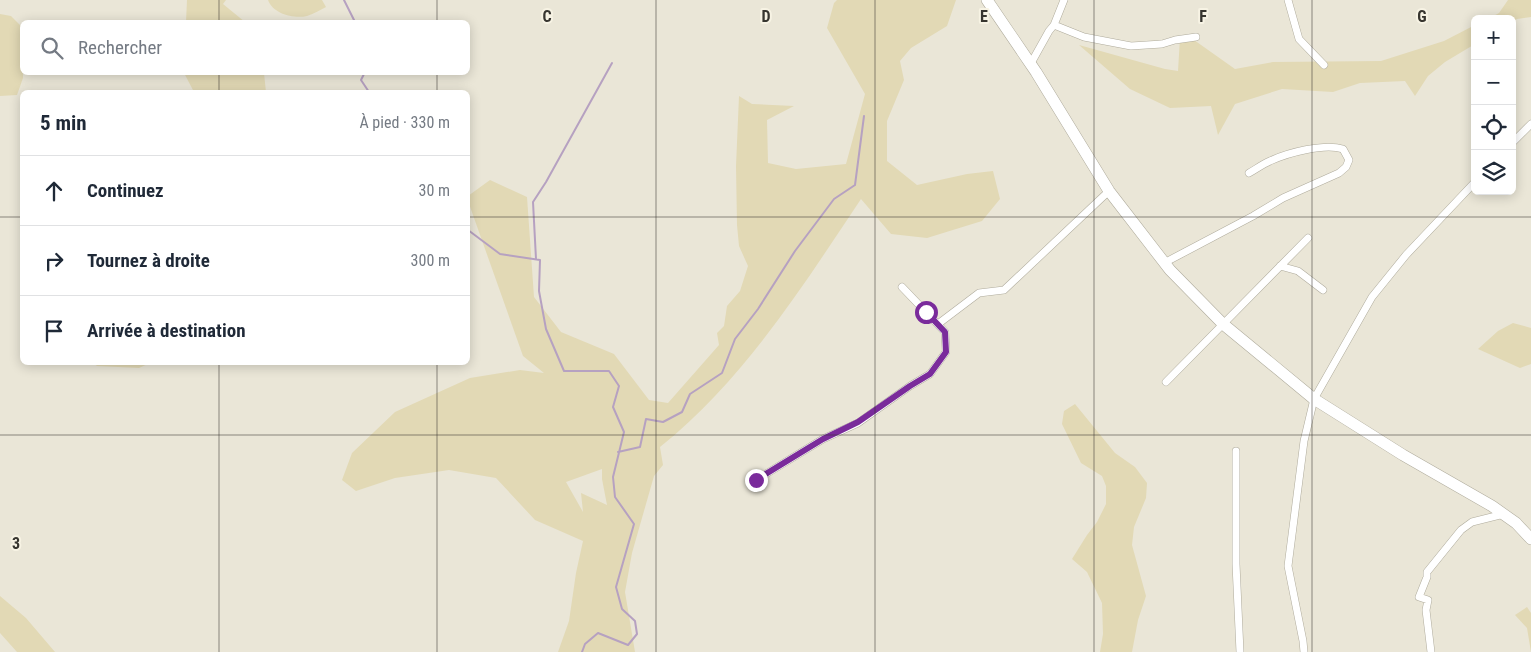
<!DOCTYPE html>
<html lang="fr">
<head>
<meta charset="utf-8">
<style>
  :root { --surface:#fff; --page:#f6f6f7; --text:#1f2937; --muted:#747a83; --line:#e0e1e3 }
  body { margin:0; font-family:"Roboto Condensed",sans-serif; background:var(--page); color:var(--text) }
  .controls { position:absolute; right:15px; top:15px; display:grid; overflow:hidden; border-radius:8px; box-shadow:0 2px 12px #0003 }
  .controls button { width:45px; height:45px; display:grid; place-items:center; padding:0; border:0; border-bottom:1px solid var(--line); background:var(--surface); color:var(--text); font:25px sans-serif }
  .stop { position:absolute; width:15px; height:15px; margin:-11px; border:4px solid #7a2b9b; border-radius:50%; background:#fff }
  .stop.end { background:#7a2b9b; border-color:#fff; box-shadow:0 1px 5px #0008 }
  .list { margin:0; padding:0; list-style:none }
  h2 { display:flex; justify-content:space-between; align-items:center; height:65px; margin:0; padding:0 20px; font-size:21px }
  h2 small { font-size:16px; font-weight:400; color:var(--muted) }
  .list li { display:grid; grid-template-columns:32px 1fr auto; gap:15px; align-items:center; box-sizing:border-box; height:70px; padding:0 20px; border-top:1px solid var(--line) }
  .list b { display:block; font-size:19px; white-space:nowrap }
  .list em { font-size:16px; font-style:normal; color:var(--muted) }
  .icon { flex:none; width:28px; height:28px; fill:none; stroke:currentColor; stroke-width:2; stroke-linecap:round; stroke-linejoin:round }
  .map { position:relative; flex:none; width:1531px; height:652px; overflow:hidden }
  .search { position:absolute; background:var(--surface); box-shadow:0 2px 12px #0003; left:20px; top:20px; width:450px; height:55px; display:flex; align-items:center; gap:12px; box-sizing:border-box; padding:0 18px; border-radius:8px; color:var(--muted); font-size:19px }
  .panel { position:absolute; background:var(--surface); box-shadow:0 2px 12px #0003; left:20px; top:90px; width:450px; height:275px; border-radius:8px }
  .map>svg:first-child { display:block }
  .green { fill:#e2d9b5; fill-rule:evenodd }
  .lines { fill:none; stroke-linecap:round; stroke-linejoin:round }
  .stream { stroke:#b6a1c1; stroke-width:2 }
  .minor-casing { stroke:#afab9c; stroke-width:8 }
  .trunk-casing { stroke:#afab9c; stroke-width:12 }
  .minor { stroke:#fff; stroke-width:7 }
  .trunk { stroke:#fff; stroke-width:11 }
  .route { stroke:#7a2b9b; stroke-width:6 }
  .grid { fill:none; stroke:#37352f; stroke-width:1; stroke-opacity:0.55 }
  .grid-label { font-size:16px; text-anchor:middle; font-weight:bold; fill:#37352f; stroke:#f7f3e4; stroke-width:4; stroke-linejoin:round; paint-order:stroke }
</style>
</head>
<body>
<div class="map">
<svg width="1531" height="652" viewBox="0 0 1531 652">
  <rect width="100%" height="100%" fill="#eae6d7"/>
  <!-- green -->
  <path class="green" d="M187,0H226L223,4L245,22H186Z
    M268,0H322L326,7C320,10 313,14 307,16C294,19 273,14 268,0Z
    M837,0H956L947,26L911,48L900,61L904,80L887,121V161L917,185L967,174L993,171L1000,199L982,221L927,238L891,234L861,199C802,287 744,380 660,447L663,465L654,476L632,553L625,592L635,652H558L569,621L576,573L583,541L535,520L496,478L449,470L395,478L356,491L342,480L352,453L395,412L470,378L520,370L544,373L523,356L468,201V196L490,180L527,197L534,297L561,332L614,354L649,400L668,403L719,345L717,333L724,326L727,306L740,291L748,266L739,246L737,225L736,166L739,96L752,104L794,106L767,120L768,163L796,169L846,164L865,94L827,28L834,3ZM602,469V479L607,505L581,493L583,512L566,482Z
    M1508,0H1531V17L1517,19L1512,22V19H1488L1499,13Z
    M0,14L11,16L22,27L23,78L17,95L0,96Z
    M1475,25V44L1445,62L1428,76L1415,96L1405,81L1360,83L1333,92L1282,89L1235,104L1218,135L1211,106L1170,108L1130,89L1079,45L1165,69L1178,71L1180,38L1194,40L1235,69L1273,62L1381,61L1444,41Z
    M184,73H264L266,92H194Z
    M1513,323L1531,328V364L1520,368L1478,349L1498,331Z
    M93,363H150L139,368L97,366Z
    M1075,404L1115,453L1135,467L1147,483L1146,498L1134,527L1132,545L1146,596L1138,620L1132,652H1100L1103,634L1102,603L1087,572L1072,559L1087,535L1097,522L1106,504V486L1102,476L1081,463L1062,424L1064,411Z
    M0,596L26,618L55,652H17L0,633Z
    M1527,607L1531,613V652L1527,628L1515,615Z"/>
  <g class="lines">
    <!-- stream -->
    <path class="stream" d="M344,0L355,22
      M365,72L361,80L369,92
      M468,230L500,254L540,260L539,291L546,329L564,371H609L619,386L613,407L624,432L613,477L615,497L634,524L616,587L622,609L635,621L637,634L628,645L598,633L585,644L582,652
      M536,259L533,202L546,182L612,63
      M618,452L640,447L646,419L663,422L682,412L690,394L722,373L735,339L758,309L795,251L834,199L855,185L864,116"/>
    <defs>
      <path id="minor" d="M1288,0L1299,39L1324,65
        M1054,25L1084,37L1131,46L1162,44L1175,40L1196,37
        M1030,65L1049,31L1054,25L1064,0
        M1512,143L1531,124
        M1164,263L1253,216L1283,198L1339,173L1346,167L1349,160L1343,149C1324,143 1287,153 1270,161C1263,164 1256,169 1249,173
        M1280,266L1298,271L1323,290
        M938,324L979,293L1004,290L1109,191
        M1166,382L1308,238
        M1236,451V564L1240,652
        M756,480L823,439L858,423L910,386L930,374L946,352L945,332L902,287
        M1304,652L1303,641L1288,566L1304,441L1314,399L1372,297L1406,255L1475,182
        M1431,652L1426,610L1428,600L1419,597L1427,577V572L1461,530L1472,522L1504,514"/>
      <path id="trunk" d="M987,0L1036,72L1109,191L1170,270L1223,324L1314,399L1403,455L1492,506L1516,523L1531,539"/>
    </defs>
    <!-- minor casing -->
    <use href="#minor" class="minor-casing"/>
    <!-- trunk casing -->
    <use href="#trunk" class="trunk-casing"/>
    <!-- minor -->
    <use href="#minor" class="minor"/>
    <!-- trunk -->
    <use href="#trunk" class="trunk"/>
  </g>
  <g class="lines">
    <!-- route -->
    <path class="route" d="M756,480L823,439L858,422L910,386L930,374L946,352L945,332L926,312"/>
  </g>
  <!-- grid -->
  <path class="grid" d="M219,0V22M437,0V22M656,0V652M875,0V652M1094,0V652M1312,0V652M219,72V92M437,72V92M0,217H22M468,217H1531M219,362V652M437,362V652M0,435H1531"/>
  <g class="grid-label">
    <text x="547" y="22">C</text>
    <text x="766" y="22">D</text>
    <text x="984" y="22">E</text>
    <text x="1203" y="22">F</text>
    <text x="1422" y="22">G</text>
    <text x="16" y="549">3</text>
  </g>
</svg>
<div class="controls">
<button>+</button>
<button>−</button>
<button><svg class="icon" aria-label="locate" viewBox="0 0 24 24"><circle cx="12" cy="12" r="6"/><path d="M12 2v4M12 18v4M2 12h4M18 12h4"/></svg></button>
<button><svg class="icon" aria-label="layers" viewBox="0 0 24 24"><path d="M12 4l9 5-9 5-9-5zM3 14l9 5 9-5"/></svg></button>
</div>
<div class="stop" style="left:926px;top:312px"></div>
<div class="stop end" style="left:756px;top:480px"></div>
<div class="search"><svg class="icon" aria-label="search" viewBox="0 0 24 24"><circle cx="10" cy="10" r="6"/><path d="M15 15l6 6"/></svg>Rechercher</div>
<section class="panel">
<h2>5 min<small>À pied · 330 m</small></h2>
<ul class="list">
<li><svg class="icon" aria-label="ahead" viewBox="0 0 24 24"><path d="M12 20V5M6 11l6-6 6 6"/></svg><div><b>Continuez</b></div><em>30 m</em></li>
<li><svg class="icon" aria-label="right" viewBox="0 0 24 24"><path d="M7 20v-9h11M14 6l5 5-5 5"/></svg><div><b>Tournez à droite</b></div><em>300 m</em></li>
<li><svg class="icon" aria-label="arrive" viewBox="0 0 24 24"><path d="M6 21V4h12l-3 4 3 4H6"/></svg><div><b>Arrivée à destination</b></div></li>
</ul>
</section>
</div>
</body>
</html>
